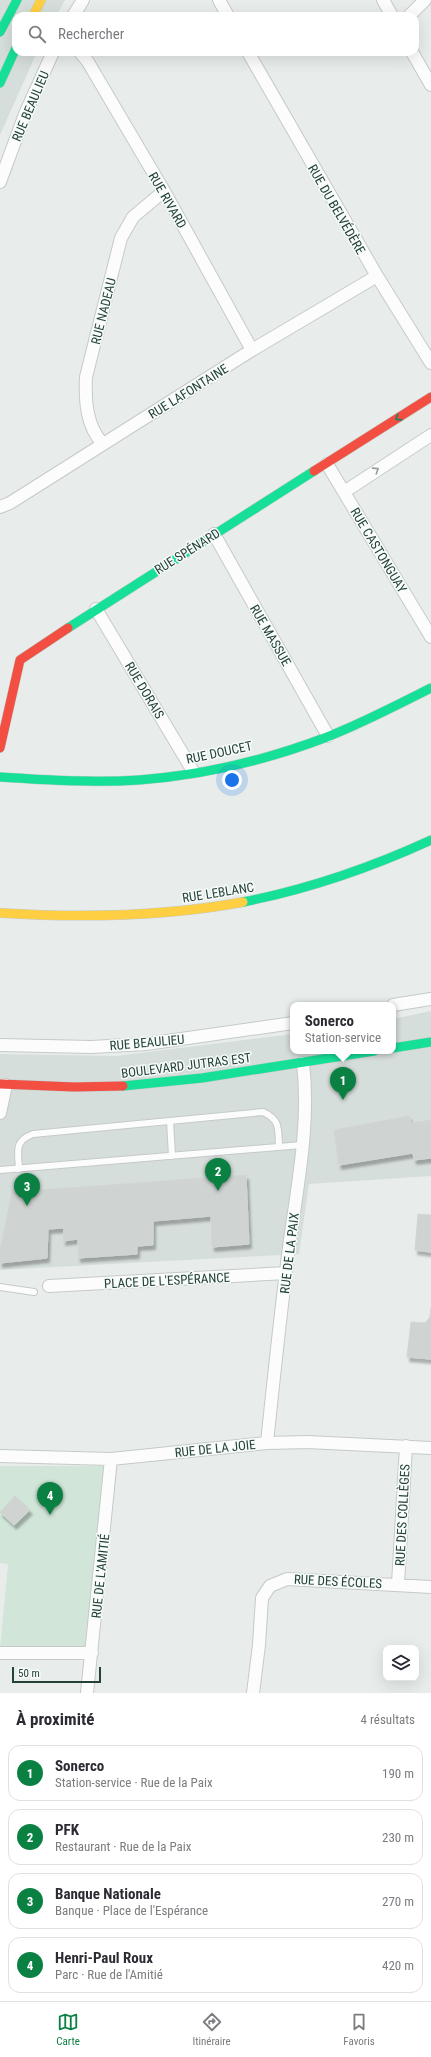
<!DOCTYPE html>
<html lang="fr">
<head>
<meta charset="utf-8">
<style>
  :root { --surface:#fff; --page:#f7f7f7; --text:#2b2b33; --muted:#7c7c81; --line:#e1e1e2; --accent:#0b8043 }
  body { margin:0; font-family:"Roboto Condensed",sans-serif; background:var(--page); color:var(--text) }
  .controls { position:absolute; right:12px; bottom:12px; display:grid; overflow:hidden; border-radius:8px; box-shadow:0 4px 16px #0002 }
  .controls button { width:36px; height:36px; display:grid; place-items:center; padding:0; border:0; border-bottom:1px solid var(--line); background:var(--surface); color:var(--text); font:20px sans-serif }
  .scale { position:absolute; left:12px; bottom:10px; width:89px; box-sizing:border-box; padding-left:4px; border:2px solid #24423a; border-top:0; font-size:11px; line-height:14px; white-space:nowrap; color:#24423a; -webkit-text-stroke:3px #f7fbf9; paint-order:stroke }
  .you { position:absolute; left:232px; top:780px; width:14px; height:14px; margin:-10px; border:3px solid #fff; border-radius:50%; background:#1a73e8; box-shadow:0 0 0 6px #1a73e833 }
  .badge { display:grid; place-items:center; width:26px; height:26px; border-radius:50%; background:var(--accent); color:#fff; font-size:13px; font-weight:700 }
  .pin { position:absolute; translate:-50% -33px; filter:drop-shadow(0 1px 2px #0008) }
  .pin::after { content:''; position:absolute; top:21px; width:14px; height:12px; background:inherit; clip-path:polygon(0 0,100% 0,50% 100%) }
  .popup { position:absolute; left:290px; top:1002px; width:106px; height:52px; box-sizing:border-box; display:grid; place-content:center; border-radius:8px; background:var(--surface); filter:drop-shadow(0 1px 3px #0005); font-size:13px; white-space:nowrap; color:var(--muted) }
  .popup b { font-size:15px; color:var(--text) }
  .popup::after { content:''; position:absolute; left:50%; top:100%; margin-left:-8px; border:8px solid transparent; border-top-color:var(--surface) }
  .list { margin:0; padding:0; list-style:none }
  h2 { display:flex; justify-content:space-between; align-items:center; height:52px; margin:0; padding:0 16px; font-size:17px }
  h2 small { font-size:13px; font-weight:400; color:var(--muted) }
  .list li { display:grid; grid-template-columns:26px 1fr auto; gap:12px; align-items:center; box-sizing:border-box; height:56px; margin:0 8px 8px; padding:0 8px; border:1px solid var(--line); border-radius:12px }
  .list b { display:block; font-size:15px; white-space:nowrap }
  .list p { margin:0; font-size:13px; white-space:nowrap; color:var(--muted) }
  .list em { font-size:13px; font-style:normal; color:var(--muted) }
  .icon { flex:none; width:22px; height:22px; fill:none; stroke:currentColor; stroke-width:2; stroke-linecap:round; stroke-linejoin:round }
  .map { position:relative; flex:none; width:431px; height:1693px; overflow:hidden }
  .search { position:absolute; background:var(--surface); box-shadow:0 4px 16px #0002; left:12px; right:12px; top:12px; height:44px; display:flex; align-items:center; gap:10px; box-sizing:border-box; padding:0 14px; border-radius:12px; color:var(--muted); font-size:15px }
  .sheet { height:308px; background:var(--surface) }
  nav { display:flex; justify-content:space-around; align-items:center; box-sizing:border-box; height:56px; border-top:1px solid var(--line); background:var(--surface); font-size:11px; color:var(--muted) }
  nav a { display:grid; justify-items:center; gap:2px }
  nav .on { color:var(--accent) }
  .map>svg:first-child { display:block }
  .built { fill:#d6dedb }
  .green { fill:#d1e6d8 }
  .building { fill:#cfd4d2; stroke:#d1d6d4; filter:url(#shadow) }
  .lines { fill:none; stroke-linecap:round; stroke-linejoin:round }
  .lane-casing { stroke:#c5cac8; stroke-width:8 }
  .street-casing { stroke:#c5cac8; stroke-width:14 }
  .fast-casing { stroke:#c3cbc8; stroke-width:10 }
  .slow-casing { stroke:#c3cbc8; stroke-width:10 }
  .jam-casing { stroke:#c3cbc8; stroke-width:10 }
  .lane { stroke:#fcfcfc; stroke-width:6 }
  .street { stroke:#fcfcfc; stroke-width:12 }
  .fast { stroke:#16e098; stroke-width:9 }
  .slow { stroke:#ffcf43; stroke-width:9 }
  .jam { stroke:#f24e42; stroke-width:9 }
  .oneway { stroke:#1e8160 }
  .oneway2 { stroke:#909f9b }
  .labels { text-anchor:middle; stroke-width:3; stroke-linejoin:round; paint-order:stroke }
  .street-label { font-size:13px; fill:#24423a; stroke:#f7fbf9 }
</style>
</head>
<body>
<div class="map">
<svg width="431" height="1693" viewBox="0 0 431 1693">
  <defs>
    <filter id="shadow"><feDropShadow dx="2.5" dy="4.5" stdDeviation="1" flood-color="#0004"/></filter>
  </defs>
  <rect width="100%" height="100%" fill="#e8edeb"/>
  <!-- built -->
  <path class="built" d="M0,0H65L56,16H16V52H37L0,135Z
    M431,1011V1176L309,1184L299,1254L0,1270V1054L116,1056L293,1034V1051H393V1019Z"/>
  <!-- green -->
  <path class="green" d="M0,1466H105L88,1647L0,1649L8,1564L0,1563Z"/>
  <!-- building -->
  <path class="building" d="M409,1116L410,1123L431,1120V1158L414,1160L413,1153L339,1165L334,1130Z
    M246,1175L249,1244L212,1247L211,1216L153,1221V1245L137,1246V1254L78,1258V1239L63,1241L64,1228L48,1229L47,1258L0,1263V1251L12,1192Z
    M418,1214L431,1215V1252L415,1250Z
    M431,1308V1359L407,1357L411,1322L425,1323L430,1317Z
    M15,1496L30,1510L14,1525L0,1512Z"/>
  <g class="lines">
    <defs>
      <path id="lane" d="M170,1121L172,1156
        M19,1169C18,1151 14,1141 33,1134L263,1112C281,1120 278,1130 279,1147
        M0,1170L302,1145
        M0,1287L34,1292"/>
      <path id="street" d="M219,0L228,16
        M383,0L392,16
        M73,16L83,0
        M409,16L425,0
        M80,52L88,62L164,191L252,350
        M248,52L377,276L431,363
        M412,52L431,85
        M0,182L25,114L53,52
        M103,444C86,426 85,400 86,377L121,238L133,217L164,191
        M327,464L431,637
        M344,492L431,435
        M0,507L10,503L252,350L377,276
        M214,534L328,736
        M96,609L193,771
        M393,1005L431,999
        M0,1045L91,1047L146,1044L293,1023
        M0,1113L6,1085
        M49,1286L286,1273
        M267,1443C274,1375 281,1308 290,1240C298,1182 310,1122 303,1063
        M0,1456L111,1459L267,1443L307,1442L431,1448
        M398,1584L406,1446
        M0,1653H92
        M87,1693L111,1459
        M253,1693L259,1645L262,1598L270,1586L287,1579L431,1587"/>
      <path id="fast" d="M0,32L17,0
        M0,83L16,48
        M68,628L314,471
        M0,777C46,780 93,783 139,780C203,775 267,760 327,737C363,723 397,705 431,688
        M243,902C309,889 370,868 431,840
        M393,1048L431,1042
        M123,1086L202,1078L374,1051"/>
      <path id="slow" d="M33,16L41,0
        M0,913C82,918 163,917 243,902"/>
      <path id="jam" d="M314,471L431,397
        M0,748L20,660L68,628
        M0,1084L74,1087L123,1086"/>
    </defs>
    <!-- lane casing -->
    <use href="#lane" class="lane-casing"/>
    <!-- street casing -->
    <use href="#street" class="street-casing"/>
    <!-- fast casing -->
    <use href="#fast" class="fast-casing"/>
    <!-- slow casing -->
    <use href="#slow" class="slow-casing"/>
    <!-- jam casing -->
    <use href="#jam" class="jam-casing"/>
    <!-- lane -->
    <use href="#lane" class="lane"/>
    <!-- street -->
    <use href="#street" class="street"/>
    <!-- fast -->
    <use href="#fast" class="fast"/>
    <!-- slow -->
    <use href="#slow" class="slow"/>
    <!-- jam -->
    <use href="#jam" class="jam"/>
  </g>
  <!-- one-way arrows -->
  <defs><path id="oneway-chevron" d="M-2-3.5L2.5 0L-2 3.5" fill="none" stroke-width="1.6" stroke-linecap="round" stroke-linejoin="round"/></defs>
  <use class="oneway" href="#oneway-chevron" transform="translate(398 418) rotate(147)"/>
  <use class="oneway2" href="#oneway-chevron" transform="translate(376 470) rotate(-33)"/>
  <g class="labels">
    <!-- street labels -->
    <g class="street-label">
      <text transform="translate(30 106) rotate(-67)" y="5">RUE BEAULIEU</text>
      <text transform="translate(168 200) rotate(60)" y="5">RUE RIVARD</text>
      <text transform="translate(337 209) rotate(60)" y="5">RUE DU BELVÉDÈRE</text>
      <text transform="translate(103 311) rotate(-76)" y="5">RUE NADEAU</text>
      <text transform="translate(188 391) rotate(-32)" y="5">RUE LAFONTAINE</text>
      <text transform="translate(379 550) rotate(59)" y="5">RUE CASTONGUAY</text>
      <text transform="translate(187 551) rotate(-32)" y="5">RUE SPÉNARD</text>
      <text transform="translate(271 635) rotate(60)" y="5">RUE MASSUE</text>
      <text transform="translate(145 690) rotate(59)" y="5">RUE DORAIS</text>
      <text transform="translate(219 752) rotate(-12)" y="5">RUE DOUCET</text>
      <text transform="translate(218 892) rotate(-9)" y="5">RUE LEBLANC</text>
      <text transform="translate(147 1042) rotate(-5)" y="5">RUE BEAULIEU</text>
      <text transform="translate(186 1065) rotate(-7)" y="5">BOULEVARD JUTRAS EST</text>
      <text transform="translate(289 1253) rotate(-83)" y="5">RUE DE LA PAIX</text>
      <text transform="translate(167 1280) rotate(-3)" y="5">PLACE DE L'ESPÉRANCE</text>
      <text transform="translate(215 1448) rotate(-6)" y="5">RUE DE LA JOIE</text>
      <text transform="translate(402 1515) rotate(-87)" y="5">RUE DES COLLÈGES</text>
      <text transform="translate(100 1576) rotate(-84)" y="5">RUE DE L'AMITIÉ</text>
      <text transform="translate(338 1581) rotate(3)" y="5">RUE DES ÉCOLES</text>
    </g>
  </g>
</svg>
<div class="controls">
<button><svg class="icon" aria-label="layers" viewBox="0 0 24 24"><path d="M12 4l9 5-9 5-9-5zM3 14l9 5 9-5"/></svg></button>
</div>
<div class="scale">50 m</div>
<div class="you"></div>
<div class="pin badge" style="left:343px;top:1100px">1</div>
<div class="popup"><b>Sonerco</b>Station-service</div>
<div class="pin badge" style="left:218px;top:1191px">2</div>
<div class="pin badge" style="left:27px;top:1206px">3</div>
<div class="pin badge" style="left:50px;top:1515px">4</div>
<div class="search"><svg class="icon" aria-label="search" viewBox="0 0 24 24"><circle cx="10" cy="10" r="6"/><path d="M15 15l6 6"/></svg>Rechercher</div>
</div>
<section class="sheet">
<h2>À proximité<small>4 résultats</small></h2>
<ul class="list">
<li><span class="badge">1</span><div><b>Sonerco</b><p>Station-service · Rue de la Paix</p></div><em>190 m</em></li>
<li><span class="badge">2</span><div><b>PFK</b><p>Restaurant · Rue de la Paix</p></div><em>230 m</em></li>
<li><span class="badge">3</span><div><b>Banque Nationale</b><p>Banque · Place de l'Espérance</p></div><em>270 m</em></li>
<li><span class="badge">4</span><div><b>Henri-Paul Roux</b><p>Parc · Rue de l'Amitié</p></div><em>420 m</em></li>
</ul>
</section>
<nav>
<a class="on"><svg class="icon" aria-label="map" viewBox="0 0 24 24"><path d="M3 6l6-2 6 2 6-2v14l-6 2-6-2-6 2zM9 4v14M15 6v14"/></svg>Carte</a>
<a><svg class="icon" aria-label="directions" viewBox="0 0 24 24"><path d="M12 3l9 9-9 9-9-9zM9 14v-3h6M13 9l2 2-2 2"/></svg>Itinéraire</a>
<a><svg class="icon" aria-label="saved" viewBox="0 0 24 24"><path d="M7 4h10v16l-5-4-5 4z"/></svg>Favoris</a>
</nav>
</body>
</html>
